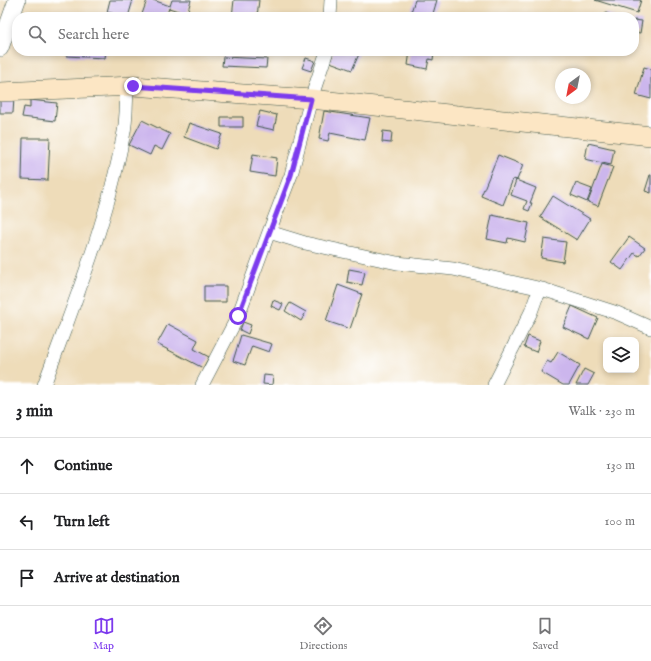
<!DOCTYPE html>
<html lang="en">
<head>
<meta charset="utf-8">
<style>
  :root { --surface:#fff; --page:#f6f6f6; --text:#202124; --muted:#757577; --line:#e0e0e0; --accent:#7c3aed }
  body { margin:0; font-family:"IM FELL English",serif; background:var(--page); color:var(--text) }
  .controls { position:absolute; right:12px; bottom:12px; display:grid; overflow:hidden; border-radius:8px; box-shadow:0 2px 6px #0003 }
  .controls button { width:36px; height:36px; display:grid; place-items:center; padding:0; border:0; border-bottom:1px solid var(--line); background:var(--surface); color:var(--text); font:20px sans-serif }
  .compass { position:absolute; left:555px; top:68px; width:36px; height:36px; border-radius:50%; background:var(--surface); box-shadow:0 2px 6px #0003; rotate:212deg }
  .stop { position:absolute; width:12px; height:12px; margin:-9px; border:3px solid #7c3aed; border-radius:50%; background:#fff }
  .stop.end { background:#7c3aed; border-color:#fff; box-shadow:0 1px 4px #0008 }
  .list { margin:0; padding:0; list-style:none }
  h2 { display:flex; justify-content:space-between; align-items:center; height:52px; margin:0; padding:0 16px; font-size:17px }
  h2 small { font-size:13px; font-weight:400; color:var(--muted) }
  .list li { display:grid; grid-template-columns:26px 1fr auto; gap:12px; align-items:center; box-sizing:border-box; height:56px; padding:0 16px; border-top:1px solid var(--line) }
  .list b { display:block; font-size:15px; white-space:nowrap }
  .list em { font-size:13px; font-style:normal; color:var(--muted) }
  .icon { flex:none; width:22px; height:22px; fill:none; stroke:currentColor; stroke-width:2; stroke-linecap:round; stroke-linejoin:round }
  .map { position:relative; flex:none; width:651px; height:385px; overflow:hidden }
  .search { position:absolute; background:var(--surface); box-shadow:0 2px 6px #0003; left:12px; right:12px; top:12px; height:44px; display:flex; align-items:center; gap:10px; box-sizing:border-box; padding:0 14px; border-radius:16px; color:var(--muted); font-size:15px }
  .sheet { height:220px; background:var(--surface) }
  nav { display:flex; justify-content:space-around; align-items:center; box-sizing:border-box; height:56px; border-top:1px solid var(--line); background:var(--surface); font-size:11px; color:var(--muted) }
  nav a { display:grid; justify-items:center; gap:2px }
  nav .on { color:var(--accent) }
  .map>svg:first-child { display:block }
  .building { fill:#ccb6ed }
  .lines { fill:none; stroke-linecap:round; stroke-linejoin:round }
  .minor-casing { stroke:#3e5548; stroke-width:14 }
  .tertiary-casing { stroke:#3e5548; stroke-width:18 }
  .secondary-casing { stroke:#3e5548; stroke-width:20 }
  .minor { stroke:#fff; stroke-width:13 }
  .tertiary { stroke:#fff; stroke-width:17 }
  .secondary { stroke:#fce6c4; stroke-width:19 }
  .route { stroke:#7c3aed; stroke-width:5 }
</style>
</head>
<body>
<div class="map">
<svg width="651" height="385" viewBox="0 0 651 385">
  <rect width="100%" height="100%" fill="#fff"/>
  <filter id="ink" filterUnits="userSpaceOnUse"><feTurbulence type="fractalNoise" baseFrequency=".025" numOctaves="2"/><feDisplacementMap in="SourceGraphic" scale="8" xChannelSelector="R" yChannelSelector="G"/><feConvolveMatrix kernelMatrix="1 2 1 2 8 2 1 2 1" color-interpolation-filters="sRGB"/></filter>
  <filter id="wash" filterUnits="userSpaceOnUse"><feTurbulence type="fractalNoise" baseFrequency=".012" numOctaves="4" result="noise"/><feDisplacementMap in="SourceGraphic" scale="16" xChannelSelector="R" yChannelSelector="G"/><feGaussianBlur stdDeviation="0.9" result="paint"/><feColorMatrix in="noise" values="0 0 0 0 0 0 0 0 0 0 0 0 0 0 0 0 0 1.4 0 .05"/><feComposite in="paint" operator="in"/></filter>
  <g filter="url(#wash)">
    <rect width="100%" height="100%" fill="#eedcb9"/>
    <g id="blocks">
      <!-- building -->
      <path class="building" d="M110,0H133L128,17L107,12Z
        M147,0H153L170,6L172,0H191L187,14L169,8L166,17H141Z
        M234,0H259L257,17H232Z
        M415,0H437L432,17H416L410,15Z
        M595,0H641L637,13Z
        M606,13L615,17H604Z
        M634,20L642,21L640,33L634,32Z
        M67,51H106L105,58L66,56Z
        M334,51H351L359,54L352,70L330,62Z
        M410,51H434L433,60L429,59L427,69L408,65Z
        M223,57L267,59L266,68L222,66Z
        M306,58L315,61L311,71L302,68Z
        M644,67L651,69V99L636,95Z
        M0,97L14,98L13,113H0Z
        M30,100L57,103L55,121L22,117L24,107L30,108Z
        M260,111L277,115L274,130L256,126Z
        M324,111L370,118L365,140L330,133L328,141L319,139Z
        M221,117H243V127H221Z
        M142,120L170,134L162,150L154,146L150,155L129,145Z
        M189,123L222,134L216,149L184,137Z
        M383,131L392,132L391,143L382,142Z
        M23,138H50L48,180L22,179Z
        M588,143L614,149L611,165L585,159Z
        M253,154L277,158L275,176L250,172Z
        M498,155L523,165L517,180L513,179L503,205L481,196Z
        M602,164L613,167L598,206L588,202Z
        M650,175H651V193L645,191Z
        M516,180L536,188L530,203H532L529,211L524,209L527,201L511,195Z
        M576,183L592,189L587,202L571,195Z
        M553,196L590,219L577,240L540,217Z
        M492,215L529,223L525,242L508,238L507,243L487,239Z
        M629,237L645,248L639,256L634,253L622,270L611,262Z
        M544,239L566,242L563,262L541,258Z
        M349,269L365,272L362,285L347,282Z
        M338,285L362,294L350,329L326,321Z
        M204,286H226V302H204Z
        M273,300L283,304L280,310L271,306Z
        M290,303L306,312L301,321L285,311Z
        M572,306L598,318L589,339L563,327Z
        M243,322L251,325L248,334L240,330Z
        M168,324L198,340L194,349L209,357L203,368L157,344Z
        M241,335L272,344L269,352L252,346L245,365L233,361Z
        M528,336L540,341L536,352L524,347Z
        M558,352L580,365L569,385H563L541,372L547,361L551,363Z
        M584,369L594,374L588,385H576Z
        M264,375L273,376L272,385L263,384Z"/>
    </g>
  </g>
  <g filter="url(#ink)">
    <use href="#blocks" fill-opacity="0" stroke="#3e5548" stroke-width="1"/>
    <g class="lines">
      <defs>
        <path id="minor" d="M330,17L331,0
          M269,232L305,243L397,263L453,269L542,289
          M44,385C74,304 107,222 123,137C127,121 126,102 127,86
          M202,385L238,316L269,232L291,175L311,99L327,51
          M494,385L531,312L536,298L542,289L617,313L651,328"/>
        <path id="tertiary" d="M0,48L17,0"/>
        <path id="secondary" d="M0,92L133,86L311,99L651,136"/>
      </defs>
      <!-- minor casing -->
      <use href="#minor" class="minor-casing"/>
      <!-- tertiary casing -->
      <use href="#tertiary" class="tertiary-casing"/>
      <!-- secondary casing -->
      <use href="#secondary" class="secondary-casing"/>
      <!-- minor -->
      <use href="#minor" class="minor"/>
      <!-- tertiary -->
      <use href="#tertiary" class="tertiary"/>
      <!-- secondary -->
      <use href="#secondary" class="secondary"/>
    </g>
  </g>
  <g class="lines" filter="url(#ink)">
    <!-- route -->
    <path class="route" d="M133,86L311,99L291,175L238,316"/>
  </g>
</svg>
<div class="controls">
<button><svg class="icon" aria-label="layers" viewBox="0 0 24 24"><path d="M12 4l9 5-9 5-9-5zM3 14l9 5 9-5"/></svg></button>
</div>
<svg class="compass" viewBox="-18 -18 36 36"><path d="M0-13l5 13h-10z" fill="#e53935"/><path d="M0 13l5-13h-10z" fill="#757577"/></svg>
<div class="stop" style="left:238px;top:316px"></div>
<div class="stop end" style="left:133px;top:86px"></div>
<div class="search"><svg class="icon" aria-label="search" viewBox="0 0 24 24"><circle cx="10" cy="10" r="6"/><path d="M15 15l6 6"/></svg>Search here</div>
</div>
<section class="sheet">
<h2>3 min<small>Walk · 230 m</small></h2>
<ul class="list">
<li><svg class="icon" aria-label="ahead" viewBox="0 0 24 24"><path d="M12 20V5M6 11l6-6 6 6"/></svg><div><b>Continue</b></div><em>130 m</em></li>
<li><svg class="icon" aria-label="left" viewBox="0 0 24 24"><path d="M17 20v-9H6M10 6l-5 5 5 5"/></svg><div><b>Turn left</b></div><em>100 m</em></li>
<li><svg class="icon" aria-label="arrive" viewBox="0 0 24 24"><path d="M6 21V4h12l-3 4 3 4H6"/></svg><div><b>Arrive at destination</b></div></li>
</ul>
</section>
<nav>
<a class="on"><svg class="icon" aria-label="map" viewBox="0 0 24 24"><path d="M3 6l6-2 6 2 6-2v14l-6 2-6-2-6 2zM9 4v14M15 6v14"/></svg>Map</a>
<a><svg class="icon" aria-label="directions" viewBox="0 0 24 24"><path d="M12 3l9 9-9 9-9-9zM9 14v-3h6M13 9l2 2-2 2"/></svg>Directions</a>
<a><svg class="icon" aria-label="saved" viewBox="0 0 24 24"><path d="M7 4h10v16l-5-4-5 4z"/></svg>Saved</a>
</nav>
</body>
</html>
